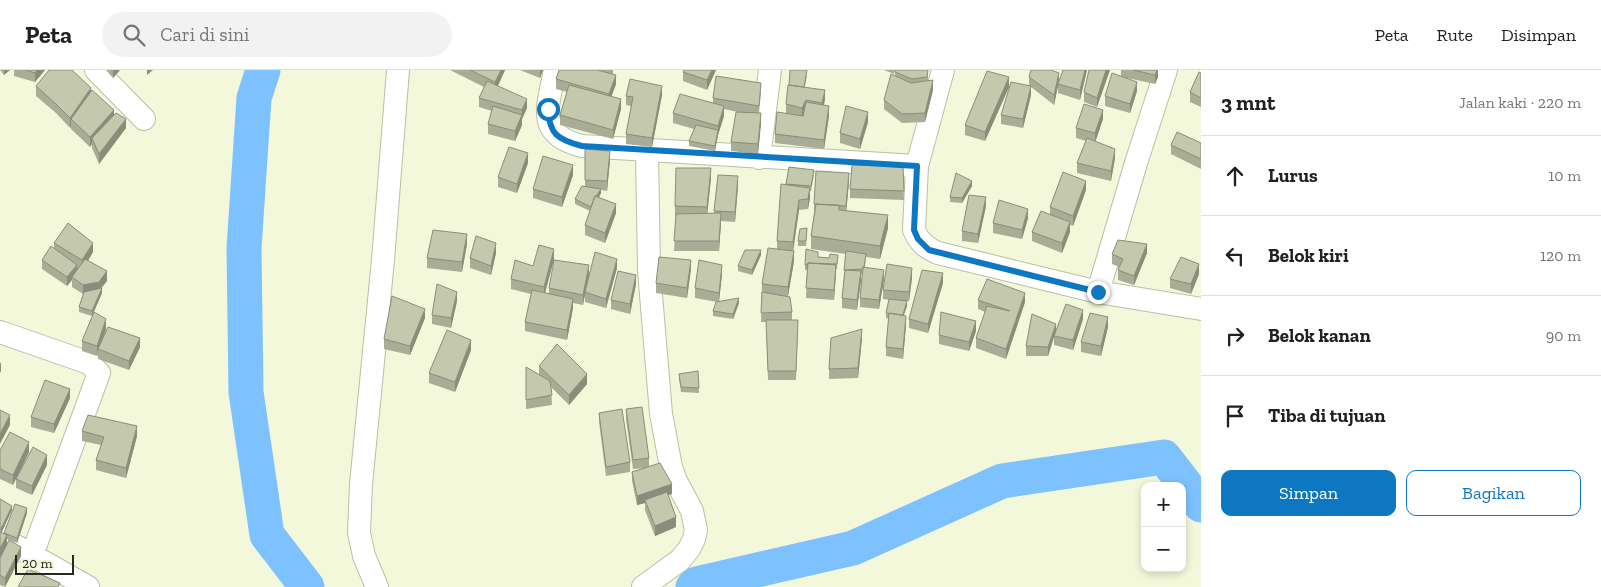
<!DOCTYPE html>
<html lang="id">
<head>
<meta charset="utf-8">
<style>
  :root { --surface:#fff; --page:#f2f2f2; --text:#202124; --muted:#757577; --line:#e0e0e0; --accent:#0d77c2 }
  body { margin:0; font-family:"Zilla Slab",serif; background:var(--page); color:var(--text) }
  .controls { position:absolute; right:15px; bottom:15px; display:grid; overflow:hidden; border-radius:10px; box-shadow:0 2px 8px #0003 }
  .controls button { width:45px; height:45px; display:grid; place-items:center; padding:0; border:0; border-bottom:1px solid var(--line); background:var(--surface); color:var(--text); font:25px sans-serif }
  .scale { position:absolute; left:15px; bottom:12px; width:59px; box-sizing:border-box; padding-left:5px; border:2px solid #282a1f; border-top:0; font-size:14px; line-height:18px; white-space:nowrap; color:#282a1f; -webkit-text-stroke:4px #f3f8db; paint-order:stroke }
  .stop { position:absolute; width:15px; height:15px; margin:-11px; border:4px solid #0d77c2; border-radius:50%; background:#fff }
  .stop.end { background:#0d77c2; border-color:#fff; box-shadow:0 1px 5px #0008 }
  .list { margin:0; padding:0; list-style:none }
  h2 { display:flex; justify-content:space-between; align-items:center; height:65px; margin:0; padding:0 20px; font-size:21px }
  h2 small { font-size:16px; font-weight:400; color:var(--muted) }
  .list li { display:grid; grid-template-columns:32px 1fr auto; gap:15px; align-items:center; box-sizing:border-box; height:80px; padding:0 20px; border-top:1px solid var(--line) }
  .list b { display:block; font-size:19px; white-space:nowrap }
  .list em { font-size:16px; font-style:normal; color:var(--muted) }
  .actions { display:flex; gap:10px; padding:15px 20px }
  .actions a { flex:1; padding:11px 0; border:1px solid var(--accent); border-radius:10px; text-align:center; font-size:18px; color:var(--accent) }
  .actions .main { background:var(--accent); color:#fff }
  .icon { flex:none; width:28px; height:28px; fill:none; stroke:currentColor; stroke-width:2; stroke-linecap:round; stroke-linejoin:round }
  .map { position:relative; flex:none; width:1201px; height:517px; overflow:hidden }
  header { display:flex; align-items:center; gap:30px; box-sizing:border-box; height:70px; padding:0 25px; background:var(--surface); border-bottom:1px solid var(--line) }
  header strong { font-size:24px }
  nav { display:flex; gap:28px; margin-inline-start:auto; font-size:18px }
  .search { width:350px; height:45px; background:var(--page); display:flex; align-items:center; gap:12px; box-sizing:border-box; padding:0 18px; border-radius:28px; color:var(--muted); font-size:19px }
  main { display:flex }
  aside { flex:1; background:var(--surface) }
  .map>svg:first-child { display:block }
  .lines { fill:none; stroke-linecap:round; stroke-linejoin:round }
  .river { stroke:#7ec1ff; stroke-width:35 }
  .minor-casing { stroke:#bac0a4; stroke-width:24 }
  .minor { stroke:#fff; stroke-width:22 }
  .wall { fill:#a9ad95 }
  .shaded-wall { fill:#898d79 }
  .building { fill:#c4c9ad; stroke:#898d79 }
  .route { stroke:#0d77c2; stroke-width:6 }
</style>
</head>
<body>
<header>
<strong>Peta</strong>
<div class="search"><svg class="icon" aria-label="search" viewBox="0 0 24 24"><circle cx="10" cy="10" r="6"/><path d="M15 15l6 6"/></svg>Cari di sini</div>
<nav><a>Peta</a><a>Rute</a><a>Disimpan</a></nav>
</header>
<main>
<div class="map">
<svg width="1201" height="517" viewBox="0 0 1201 517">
  <rect width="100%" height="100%" fill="#f3f8db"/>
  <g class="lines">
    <!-- river -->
    <path class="river" d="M263,0L254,28L244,178L246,322L267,465L307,517
      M693,517L696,514L853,478L1002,411L1164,387L1201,435"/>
    <defs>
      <path id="minor" d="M96,0L144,49
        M555,0C548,37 535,64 582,76L917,96
        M943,0L917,96L914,160C919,172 926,178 938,183L1098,222L1201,239
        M759,88L770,0
        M1098,222L1136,93L1166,0
        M0,262L89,293L99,303L32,485
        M0,467L88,517
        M377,517L364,486L359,463L361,414L383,190L398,0
        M643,517L680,490L689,479L694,469L696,460L692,441L676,411L671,397L661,344L649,201L647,80"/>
    </defs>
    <!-- minor casing -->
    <use href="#minor" class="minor-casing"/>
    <!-- minor -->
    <use href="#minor" class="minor"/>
  </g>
  <!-- wall -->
  <path class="wall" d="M0,0H10L4,5Z
    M14,0H45L35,12L14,6Z
    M106,0H120L113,8Z
    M450,0H505L498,16L527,38L522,49V55L515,71L488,64V54L492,41L479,37V28L484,17Z
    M520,0H543L540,8Z
    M559,0H613V4L616,14L611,27L621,39L613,69L560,55V45L567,22L556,19V9Z
    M716,0L707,20L683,11V2Z
    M884,0H895L894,4Z
    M928,0V11L933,20L925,52L902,53L884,39V30L895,6V2Z
    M1087,0L1080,30L1058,23V14L1054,35L1031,17V25L1023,58L1001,54V45L1029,15V7L1059,13Z
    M1110,0L1097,37L1084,32V22Z
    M1121,0H1158V7L1155,14L1127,8L1137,21L1130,43L1105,36V26L1121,6Z
    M1201,3V37L1190,32V22Z
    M807,5L805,17L825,29L824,35L829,46L824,79L775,73V64L786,43V34L789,15Z
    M36,16L91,21L126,58L99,94L92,78V74L90,77L71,59V56L70,58L56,43L36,26Z
    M1009,17L985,71L965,65V55Z
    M761,22L759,43L761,53L758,84L731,81V72L742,43L724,39V46L718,65L715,81L689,76V71L694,59L673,53V43L713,33V28Z
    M662,25L652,77L626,74V64L631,36L626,35V26Z
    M1103,49L1095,71L1115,88L1111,111L1077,103V93L1086,71L1076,68V58Z
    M868,52L860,79L840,73V63Z
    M1201,73V99L1171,84V75Z
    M585,79L610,90L607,121L601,120V123L599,127L616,143L605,173L585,165V155L590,141L575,134V129L585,117Z
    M528,93L517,123L498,117V107Z
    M903,96L904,130L850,128V119Z
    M789,97L814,105L811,121H810V128L808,139L799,140L793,181L794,191L788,226L792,242V250L798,259L796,310H768L766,252H761L762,214L777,179V171Z
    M573,105L562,137L533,128V119Z
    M718,105L738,116L735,152L721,151L719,181H674L676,146H675V136L711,108L707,144H714Z
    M849,112L846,140L888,158L880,189L866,187L865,197L884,209L879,239L860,237V228L862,204H861V210L857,240L842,238V228L846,184L811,179V166L814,143V134Z
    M972,116L962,133L950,132V127Z
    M1086,120L1073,156L1070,155V162L1062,183L1032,171V162L1050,144V137Z
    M986,136L978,173L962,171V161Z
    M1028,148L1022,169L993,163V153Z
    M807,158L806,176H798V171Z
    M54,173L93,182L88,191L107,211L101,218L102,223L92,246L79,242V237L83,224L72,217V210L67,216L42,199V190L54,179Z
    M467,174L462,202L427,198V188Z
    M496,183L491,205L470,198V188Z
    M1147,183L1134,215L1118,210V200L1119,197L1112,194V184Z
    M761,185L752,205L738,201V196Z
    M838,185L837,199H836L834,230L806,228L807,200H805V195L818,187L829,188Z
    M554,189L545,223L549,224V218L589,205L586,218L617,198L606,238L585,232V223L583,235L573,233V238L567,270L525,261V252L531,224L511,219V209L533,196Z
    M691,199L687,228L656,223V213Z
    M722,204L719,232L739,233L733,249L713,246V241L717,232L695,228V218Z
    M1199,204L1191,224L1170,218V209Z
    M912,208L909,231H907V236L904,245L906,255L903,289L886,286V277L889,249L886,248V243L889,230L883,229V220Z
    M943,213L928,263L909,258V249Z
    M636,214L630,244L611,239V230Z
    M978,230L1025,232L1006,289L976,278V268L985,242L978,239Z
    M457,231L451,258L432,254V245Z
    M425,248L410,285L384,279V269Z
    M1083,249L1073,280L1054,275V268L1048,286H1026V276Z
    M1108,257L1101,286L1081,282V272Z
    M106,259L104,267L140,277L129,300L98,289V284L97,286L82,281V271Z
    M976,261L969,281L939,274V265Z
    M862,268L858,308L829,309V299Z
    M471,280L455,322L429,313V303Z
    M539,296L587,314L569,335L551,317L552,335L526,339V297L539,305Z
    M698,301L699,323L681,322L679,309V304Z
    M70,328L54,363L31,357V347Z
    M626,339L649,388V396L672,424L668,425L676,457L655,466L645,440V433L637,435L632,411V402L645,398L633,399L626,349Z
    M599,343L630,392V402L606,406L599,352Z
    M82,361L137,366L126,408L96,400V390L101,375L82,371Z
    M0,380L29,382L13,415L0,409Z
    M47,395L32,425L16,418V409Z
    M0,429L2,463L4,464V463L27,443L17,473L7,469V474L21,486L5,517L0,515Z"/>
  <!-- shaded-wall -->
  <path class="shaded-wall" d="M4,0H10L4,5Z
    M37,0H45L35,12V3Z
    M113,0H120L113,8Z
    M147,0H153L147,5Z
    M501,0H505L495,22V12Z
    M540,0H543L540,8Z
    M712,0H716L707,20V10Z
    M1085,0H1087L1080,30V20Z
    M1106,0H1110L1097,37V28Z
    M1157,0H1158V7L1155,14V5Z
    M1059,3V12L1054,35V25Z
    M616,5V14L609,33V24Z
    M1009,7V17L985,71V62Z
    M933,10V20L925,52V43Z
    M1137,12V21L1130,43V34Z
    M662,16V25L652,77V68Z
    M1031,16V25L1023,58V49Z
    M91,18V28L71,49V56L70,58V48Z
    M825,20V29L822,43V33Z
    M527,29V38L522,49V40Z
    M621,29V39L613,69V60Z
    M806,30V39L802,48V38Z
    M724,36V46L718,65L715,81V76L718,60V56Z
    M829,36V46L824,79V70Z
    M114,40V49L92,68V74L90,77V67Z
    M1103,40V49L1095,73V63Z
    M868,42V52L860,79V69Z
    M761,43V53L758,84V74Z
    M522,45V55L515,71V61Z
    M126,49V58L99,94V84Z
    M1115,79V88L1111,111V101Z
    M610,81V90L607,121V111Z
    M528,83V93L517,123V114Z
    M573,95V105L562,137V127Z
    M711,98V108L707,147V137Z
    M849,103V112L846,145V136Z
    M738,106V116L735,152V142Z
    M972,111V116L962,133V128Z
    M1086,111V120L1073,156V146Z
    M810,118V128L808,139V129Z
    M601,119V123L591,142V137Z
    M986,127V136L978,173V164Z
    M799,130V140L793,182V172Z
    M616,134V143L605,173V163Z
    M1028,139V148L1022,169V160Z
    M721,143V153L719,181V171Z
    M888,145V158L880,189V176Z
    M1070,152V162L1062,183V173Z
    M467,164V174L462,202V192Z
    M93,173V182L82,200V190Z
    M496,173V183L491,205V196Z
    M1147,174V183L1134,215V206Z
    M554,179V189L544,227V217Z
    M761,180V185L752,205V200Z
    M794,181V191L788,226V217Z
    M617,189V198L606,238V229Z
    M691,190V199L687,228V218Z
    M1199,194V204L1191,224V214Z
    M77,195V204L72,207V210L67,216V207Z
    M589,195V205L583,235V225Z
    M722,195V204L719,232V223Z
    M836,195V204L834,230V220Z
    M912,198V208L909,231V222Z
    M884,200V209L879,239V230Z
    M107,201V211L99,221L83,224V215Z
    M861,201V210L857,240V230Z
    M943,203V213L928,263V254Z
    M636,205V214L630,244V234Z
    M102,218V223L92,246V241Z
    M457,222V231L451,258V248Z
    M1025,223V232L1006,289V279Z
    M739,228V233L733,249V244Z
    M573,229V238L567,270V260Z
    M907,231V236L902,250V245Z
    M425,239V248L410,285V276Z
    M1083,240V249L1073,280V270Z
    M906,246V255L903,289V279Z
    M1108,247V257L1101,286V276Z
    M106,249V259L99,280L98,279L97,286V276Z
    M976,251V261L969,281V272Z
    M1056,254V263L1054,266L1048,286V277Z
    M862,259V268L858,308V298Z
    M140,268V277L129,300V291Z
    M471,270V280L455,322V312Z
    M1,292V301L0,303V294Z
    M587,304V314L569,335V325Z
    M70,319V328L54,363V354Z
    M10,345V355L0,374V364Z
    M137,356V366L126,408V398Z
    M29,372V382L13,415V405Z
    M47,385V395L32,425V416Z
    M672,414V424L645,432V430V433L637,435V426Z
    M12,436V440L1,464V459Z
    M27,438V443L17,473V468Z
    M676,447V457L655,466V456Z
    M7,465V479L0,493V479Z
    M21,477V486L5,517V508Z"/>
  <!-- building -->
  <path class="building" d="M26,0H37L35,3Z
    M49,0H72L91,18L70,48L56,34L36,16Z
    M470,0H501L495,12Z
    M559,0H597L616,5L609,24L556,9Z
    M684,0H712L707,10L683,2Z
    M790,0H807L804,17L789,15Z
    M896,0H928L927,7L912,9L895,2Z
    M1031,0H1051L1059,3L1054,25L1029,7Z
    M1063,0H1085L1080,20L1058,14Z
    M1089,0H1106L1097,28L1084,22Z
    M1133,0H1157L1155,5Z
    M987,1L1009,7L985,62L965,55Z
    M1199,2L1201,3V28L1190,22Z
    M1112,3L1137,12L1130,34L1105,26Z
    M891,4L911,13L933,10L925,43L902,44L884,30Z
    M716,6L761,13L759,36L713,28Z
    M630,9L662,16L652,68L626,64L633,27L626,26Z
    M487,11L527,29L522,40L479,28Z
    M1011,12L1031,16L1023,49L1001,45Z
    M569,15L621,29L613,60L560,45Z
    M788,15L825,20L822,33L806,30L802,38L786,34Z
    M92,20L114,40L90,67L71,49Z
    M680,24L724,36L718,56L673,43Z
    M806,32L829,36L824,70L775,64L777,42L803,46Z
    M1084,34L1103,40L1095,63L1076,58Z
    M493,36L522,45L515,61L488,54Z
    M846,36L868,42L860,69L840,63Z
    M736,42L761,43L758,74L731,72Z
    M116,43L126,49L99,84L92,68Z
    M696,55L718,60L715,76L689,71Z
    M1177,62L1201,73V89L1171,75Z
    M1087,68L1115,79L1111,101L1077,93Z
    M509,77L528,83L517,114L498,107Z
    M585,79L610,81L607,111L585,110Z
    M543,86L573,95L562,127L533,119Z
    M852,95L903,96L904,121L850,119Z
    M789,97L814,100L811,116L786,114Z
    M676,98H711L707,137L675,136Z
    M816,101L849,103L846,136L814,134Z
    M1063,102L1086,111L1073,146L1050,137Z
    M956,103L972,111L962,128L950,127Z
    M718,105L738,106L735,142L714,141Z
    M781,114L810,118L808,129L799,130L793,172L777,171Z
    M582,116L601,119L596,126H595L591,137L575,129Z
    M969,125L986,127L978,164L962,161Z
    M595,126L616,134L605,163L585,155Z
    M999,130L1028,139L1022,160L993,153Z
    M816,134L839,135V140L888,145L880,176L811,166Z
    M1041,141L1070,152L1062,173L1032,162Z
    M721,143L719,171H674L676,144Z
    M68,153L93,173L82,190L54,173Z
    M807,158L806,171H798L800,159Z
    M433,160L467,164L462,192L427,188Z
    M476,166L496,173L491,196L470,188Z
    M1118,170L1147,174L1134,206L1118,200L1123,189L1112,184Z
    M539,175L554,179L544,217L511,209L515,190L533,196Z
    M51,176L77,195L67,207L42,190Z
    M768,178L794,181L788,217L762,214Z
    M806,179L818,182V187L829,188L830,184L838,185L837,194L808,193L807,195H805Z
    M745,180H761L752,200L738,196Z
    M846,181L866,184L864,197H863V199L844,200Z
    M595,182L617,189L606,229L585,222Z
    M659,187L691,190L687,218L656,213Z
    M1181,187L1199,194L1191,214L1170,209Z
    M85,189L107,201L99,212L83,215L72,207Z
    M554,190L589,195L583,225L549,218Z
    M699,190L722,195L719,223L695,218Z
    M808,193L836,195L834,220L806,218Z
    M887,194L912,198L909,222L883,220Z
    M863,197L884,200L879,230L860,228Z
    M845,200L861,201L857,230L842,228Z
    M922,200L943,203L928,254L909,249Z
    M618,201L636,205L630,234L611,230Z
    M987,209L1025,223L1006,279L976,268L987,236L1010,241L978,230Z
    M437,214L457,222L451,248L432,245Z
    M102,218L92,241L79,237L84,222Z
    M532,220L573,229L567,260L525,252Z
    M762,222L790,227L792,242L761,243Z
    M392,226L425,239L410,276L384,269Z
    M739,228L733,244L713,241L716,232Z
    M889,229L907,231L903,245L886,243Z
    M1066,234L1083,240L1073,270L1054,266Z
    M94,242L106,249L97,276L82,271Z
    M941,242L976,251L969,272L939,265Z
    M889,243L906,246L903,279L886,277Z
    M1090,243L1108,247L1101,276L1081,272Z
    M1032,244L1056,254L1048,277L1026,276Z
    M766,250H798L796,301H768Z
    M108,257L140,268L129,291L98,279Z
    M862,259L858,298L829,299L831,268Z
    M447,260L471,270L455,312L429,303Z
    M557,274L587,304L569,325L539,296Z
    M526,297L550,311L552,325L526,330Z
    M698,301L699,318L681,317L679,304Z
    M45,310L70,319L54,354L31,347Z
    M642,337L649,388L633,390L626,339Z
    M622,339L630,392L606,397L599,343Z
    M0,340L10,345L0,364Z
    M88,345L137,356L126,398L96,390L104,367L82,361Z
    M10,362L29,372L13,405L0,399V380Z
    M33,377L47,385L32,416L16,409Z
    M660,393L672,414L637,426L632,402Z
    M667,422L676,447L655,456L645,430Z
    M0,429L12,436L1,459H0Z
    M15,434L27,438L17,468L4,463Z
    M0,462L7,465L0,479Z
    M9,470L21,477L5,508L0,505V488Z
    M28,499L60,513L58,517H18Z"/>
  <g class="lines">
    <!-- route -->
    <path class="route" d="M548,39C549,64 558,70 582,76L917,96L914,160L918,169L929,180L1098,222"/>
  </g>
</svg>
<div class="controls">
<button>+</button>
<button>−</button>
</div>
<div class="scale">20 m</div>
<div class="stop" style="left:548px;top:39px"></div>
<div class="stop end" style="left:1098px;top:222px"></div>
</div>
<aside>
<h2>3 mnt<small>Jalan kaki · 220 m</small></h2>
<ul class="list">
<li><svg class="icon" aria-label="ahead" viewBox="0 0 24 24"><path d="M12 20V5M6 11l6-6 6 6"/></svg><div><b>Lurus</b></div><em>10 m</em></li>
<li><svg class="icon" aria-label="left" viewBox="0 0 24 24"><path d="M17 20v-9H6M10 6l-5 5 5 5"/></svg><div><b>Belok kiri</b></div><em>120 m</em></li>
<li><svg class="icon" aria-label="right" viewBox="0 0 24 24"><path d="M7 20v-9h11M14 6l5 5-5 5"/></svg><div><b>Belok kanan</b></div><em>90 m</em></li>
<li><svg class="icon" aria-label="arrive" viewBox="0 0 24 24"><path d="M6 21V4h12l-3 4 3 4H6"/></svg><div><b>Tiba di tujuan</b></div></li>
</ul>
<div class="actions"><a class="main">Simpan</a><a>Bagikan</a></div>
</aside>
</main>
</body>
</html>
